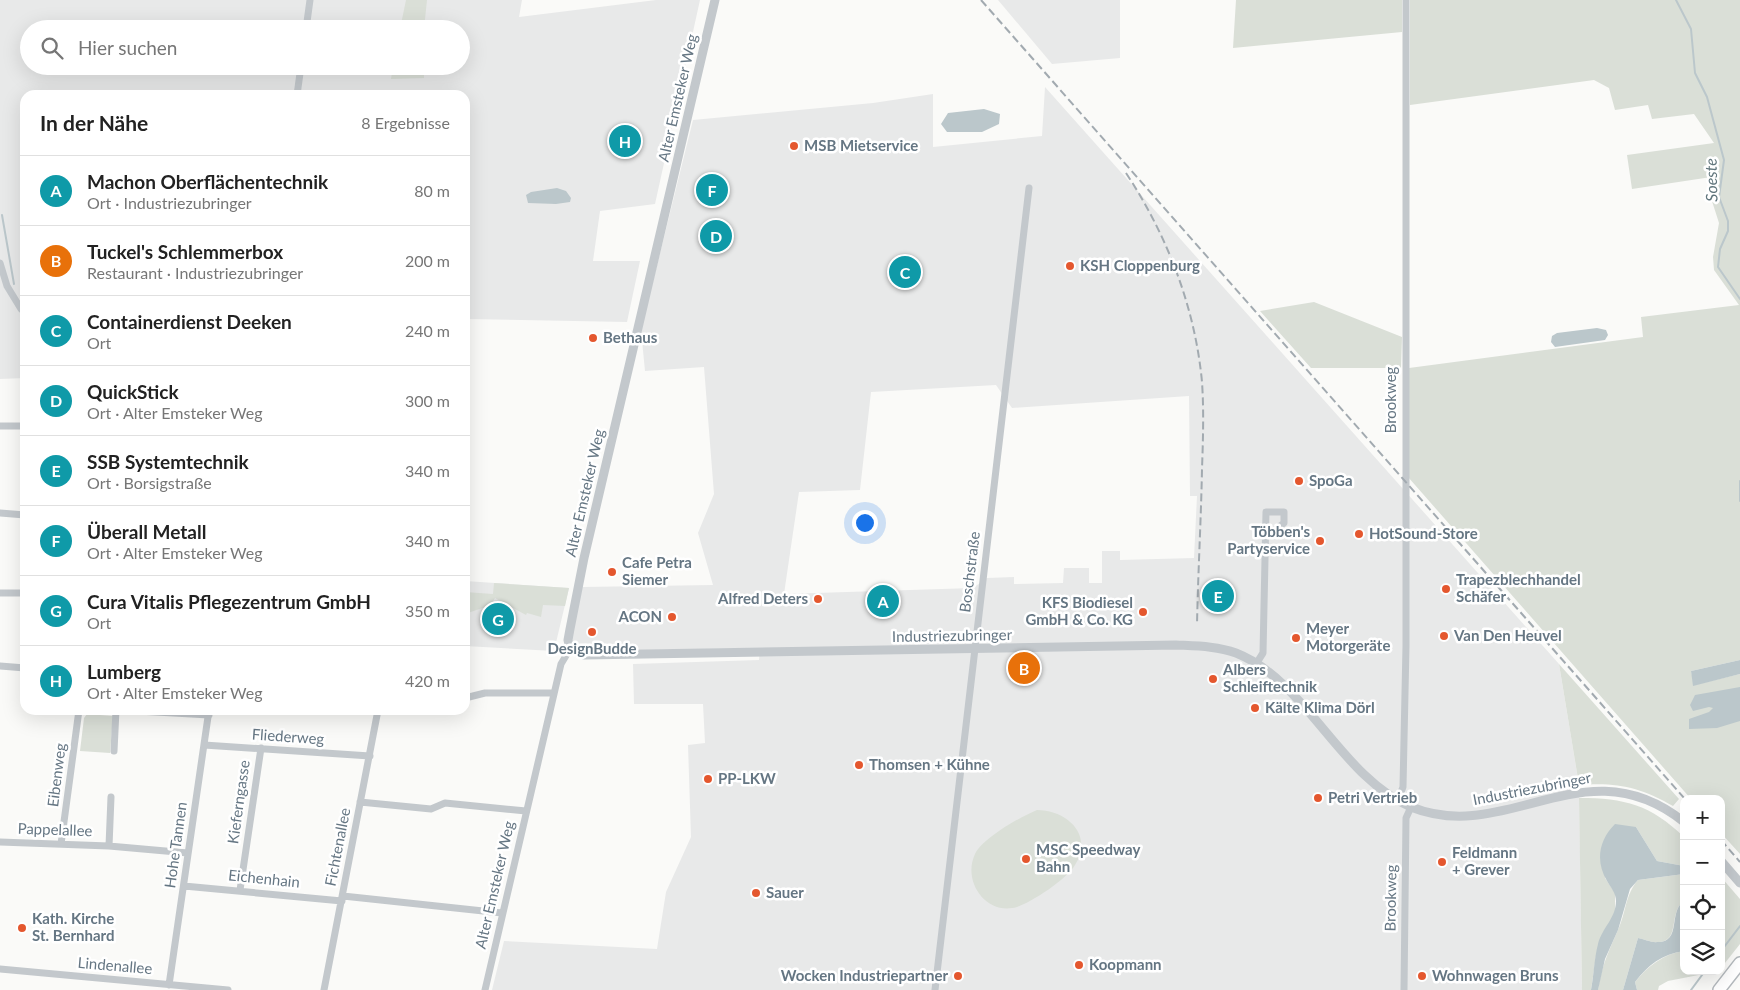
<!DOCTYPE html>
<html lang="de">
<head>
<meta charset="utf-8">
<style>
  :root { --surface:#fff; --page:#f2f2f2; --text:#222; --muted:#767676; --line:#e0e0e0; --accent:#d93025 }
  body { margin:0; font-family:Lato,sans-serif; background:var(--page); color:var(--text) }
  .controls { position:absolute; right:15px; bottom:15px; display:grid; overflow:hidden; border-radius:10px; box-shadow:0 5px 20px #0002 }
  .controls button { width:45px; height:45px; display:grid; place-items:center; padding:0; border:0; border-bottom:1px solid var(--line); background:var(--surface); color:var(--text); font:25px sans-serif }
  .you { position:absolute; left:864px; top:522px; width:18px; height:18px; margin:-12px; border:4px solid #fff; border-radius:50%; background:#1a73e8; box-shadow:0 0 0 8px #1a73e833 }
  .badge { display:grid; place-items:center; width:32px; height:32px; border-radius:50%; background:var(--accent); color:#fff; font-size:16px; font-weight:700 }
  .pin { position:absolute; translate:-50% -50%; border:2px solid #fff; box-shadow:0 1px 5px #0006 }
  .list { margin:0; padding:0; list-style:none }
  h2 { display:flex; justify-content:space-between; align-items:center; height:65px; margin:0; padding:0 20px; font-size:21px }
  h2 small { font-size:16px; font-weight:400; color:var(--muted) }
  .list li { display:grid; grid-template-columns:32px 1fr auto; gap:15px; align-items:center; box-sizing:border-box; height:70px; padding:0 20px; border-top:1px solid var(--line) }
  .list b { display:block; font-size:19px; white-space:nowrap }
  .list p { margin:0; font-size:16px; white-space:nowrap; color:var(--muted) }
  .list em { font-size:16px; font-style:normal; color:var(--muted) }
  .icon { flex:none; width:28px; height:28px; fill:none; stroke:currentColor; stroke-width:2; stroke-linecap:round; stroke-linejoin:round }
  .map { position:relative; flex:none; width:1740px; height:990px; overflow:hidden }
  .search { position:absolute; background:var(--surface); box-shadow:0 5px 20px #0002; left:20px; top:20px; width:450px; height:55px; display:flex; align-items:center; gap:12px; box-sizing:border-box; padding:0 18px; border-radius:28px; color:var(--muted); font-size:19px }
  .panel { position:absolute; background:var(--surface); box-shadow:0 5px 20px #0002; left:20px; top:90px; width:450px; height:625px; border-radius:15px }
  .map>svg:first-child { display:block }
  .built { fill:#e8e9e9; fill-rule:evenodd }
  .green { fill:#dadfd7 }
  .water { fill:#bbc7cb }
  .lines { fill:none; stroke-linecap:round; stroke-linejoin:round }
  .stream { stroke:#bbc7cb; stroke-width:2 }
  .trunk-casing { stroke:#b4b9bd; stroke-width:14 }
  .minor { stroke:#c3c8cc; stroke-width:7 }
  .tertiary { stroke:#c3c8cc; stroke-width:9 }
  .trunk { stroke:#fff; stroke-width:11 }
  .rail { stroke:#a2aab0; stroke-width:2; stroke-dasharray:8 4; stroke-linecap:butt }
  .poi-dot { fill:#e4572e; stroke:#fff; stroke-width:2 }
  .labels { text-anchor:middle; stroke-width:5; stroke-linejoin:round; paint-order:stroke }
  .street-label { font-size:15px; fill:#657683; stroke:#fff }
  .poi-label { font-size:15px; font-weight:bold; fill:#657683; stroke:#fff; text-anchor:start }
  .water-label { font-size:16px; font-style:italic; fill:#60757c; stroke:#fff }
</style>
</head>
<body>
<div class="map">
<svg width="1740" height="990" viewBox="0 0 1740 990">
  <rect width="100%" height="100%" fill="#fafaf8"/>
  <!-- built -->
  <path class="built" d="M0,0H522L519,17L656,0H700L655,204L600,211L593,261H640L627,322L465,319V95H25V378L0,379ZM29,29H461V66H29Z
    M998,0H1120V58L1052,64Z
    M1045,87L1559,664L1579,785L1582,990H492L504,941L657,949L666,892L691,837L688,745L705,743L703,704H634L633,664L759,660L760,648L584,651L575,646L571,637L582,587L713,585L698,533L714,494L704,367L645,371L641,330L693,120L873,103L933,94V147L1042,136ZM996,385L1012,408L1189,396L1190,496H1197L1194,558L1120,560V551H1102V583H1089V568H1064L1063,583L1014,584V577L987,578L973,588L784,594L799,492L860,490L871,392Z
    M465,581L569,588L554,651L465,646Z"/>
  <!-- green -->
  <path class="green" d="M406,0H427L424,29H400Z
    M1236,0H1402V32L1233,48Z
    M1410,0H1740V660L1691,671L1694,685L1740,674V854L1721,833V799H1691L1408,477L1409,368L1643,337L1641,317L1739,305L1714,270L1713,257L1719,223L1711,198L1718,176L1632,189L1627,155L1714,143L1694,114L1652,119L1648,105L1615,110L1609,88L1594,80L1410,105Z
    M393,66H424V78L391,79Z
    M1314,302L1402,337L1401,368H1311L1260,311Z
    M494,583L569,588L565,606L543,605L541,617L527,613L526,615L495,598L491,605L465,614V592L493,594Z
    M1559,664L1679,799L1673,806C1640,787 1617,782 1579,785Z
    M87,714L113,716L110,753L80,751L84,718Z
    M1579,798C1625,798 1651,805 1684,837V866L1657,861L1636,827L1605,878L1615,893V912L1596,956L1591,990H1582Z
    M1037,810C1067,810 1094,835 1075,865C1067,879 1032,902 1017,907C986,916 962,881 975,854C983,838 1020,817 1037,810Z
    M1684,874V901C1668,911 1681,942 1658,942C1652,943 1644,939 1638,938L1623,990H1598C1601,968 1609,950 1618,930C1626,913 1625,895 1638,880Z
    M1721,877L1740,899V944L1721,968Z
    M1684,951V971H1719L1668,981L1659,986L1658,990H1637L1635,982C1648,966 1663,954 1684,951Z"/>
  <!-- water -->
  <path class="water" d="M984,109L1000,114L999,124L982,132H947L941,124L948,113Z
    M557,188L566,191L571,198L570,202L556,204L528,203L526,195L531,192Z
    M1597,328L1606,330L1608,335L1605,340L1555,347L1551,342L1552,336L1557,333Z
    M1740,660V674L1693,686L1691,671Z
    M1740,687V721L1717,728L1689,729V719L1709,712L1713,708L1709,707L1693,711L1690,705L1695,695Z
    M1615,824L1636,827L1657,861L1684,866V874L1638,880L1630,889L1618,930L1605,959L1598,990H1591C1594,975 1594,959 1598,944C1602,928 1616,918 1616,901C1616,893 1611,888 1607,881C1595,861 1599,840 1615,824Z
    M1684,901V951C1662,954 1648,965 1635,982L1637,990H1623L1638,938C1644,939 1652,943 1658,942C1682,942 1668,911 1684,901Z"/>
  <g class="lines">
    <!-- stream -->
    <path class="stream" d="M1676,0L1691,29L1695,73L1707,97L1724,160L1719,197L1728,221V231L1720,249L1718,267L1740,299
      M2,215L14,284
      M1740,481V501
      M1721,951L1740,926
      M1691,990L1705,971"/>
    <defs>
      <path id="trunk" d="M1719,990L1740,963"/>
    </defs>
    <!-- trunk casing -->
    <use href="#trunk" class="trunk-casing"/>
    <!-- minor -->
    <path class="minor" d="M306,29L310,0
      M297,95L301,66
      M0,263L7,286L21,309
      M0,426H25
      M0,513L25,515
      M0,593H25
      M1256,664L1263,653L1266,512H1284V523L1265,538
      M0,666L25,668
      M465,698L485,693H554
      M120,710L209,715
      M204,745L370,756
      M114,751L116,710
      M1398,800L1403,787L1406,646V0
      M360,802L431,809L445,803L526,811
      M0,842L109,846L188,853
      M61,844L79,710
      M109,846L111,797
      M184,886L342,901
      M240,890L261,748
      M343,896L502,913
      M0,969L228,990
      M169,985L209,710
      M324,990L378,710
      M485,990L561,664L570,649
      M935,990L1029,188
      M1404,990L1406,818L1411,807"/>
    <!-- tertiary -->
    <path class="tertiary" d="M715,0L584,558L570,629L568,640L570,649L584,655L1176,645C1196,646 1217,646 1236,653C1306,680 1341,778 1411,807C1508,846 1585,743 1684,822
      M1721,861L1740,883"/>
    <!-- trunk -->
    <use href="#trunk" class="trunk"/>
    <!-- rail -->
    <path class="rail" d="M981,0L1685,799
      M1126,173C1167,235 1195,307 1202,382C1204,411 1203,440 1202,469C1201,521 1198,573 1197,625
      M1721,840L1740,862"/>
  </g>
  <!-- markers -->
  <g class="poi-dot">
    <circle cx="794" cy="146" r="5"/>
    <circle cx="1070" cy="266" r="5"/>
    <circle cx="593" cy="338" r="5"/>
    <circle cx="1299" cy="481" r="5"/>
    <circle cx="1359" cy="534" r="5"/>
    <circle cx="1320" cy="541" r="5"/>
    <circle cx="612" cy="572" r="5"/>
    <circle cx="1446" cy="589" r="5"/>
    <circle cx="818" cy="599" r="5"/>
    <circle cx="1143" cy="612" r="5"/>
    <circle cx="672" cy="617" r="5"/>
    <circle cx="592" cy="632" r="5"/>
    <circle cx="1444" cy="636" r="5"/>
    <circle cx="1296" cy="638" r="5"/>
    <circle cx="1213" cy="679" r="5"/>
    <circle cx="1255" cy="708" r="5"/>
    <circle cx="859" cy="765" r="5"/>
    <circle cx="708" cy="779" r="5"/>
    <circle cx="1318" cy="798" r="5"/>
    <circle cx="1026" cy="859" r="5"/>
    <circle cx="1442" cy="862" r="5"/>
    <circle cx="756" cy="893" r="5"/>
    <circle cx="22" cy="928" r="5"/>
    <circle cx="1079" cy="965" r="5"/>
    <circle cx="958" cy="976" r="5"/>
    <circle cx="1422" cy="976" r="5"/>
  </g>
  <g class="labels">
    <!-- street labels -->
    <g class="street-label">
      <text transform="translate(678 98) rotate(-77)" y="5">Alter Emsteker Weg</text>
      <text transform="translate(1391 400) rotate(-90)" y="5">Brookweg</text>
      <text transform="translate(585 493) rotate(-77)" y="5">Alter Emsteker Weg</text>
      <text transform="translate(970 572) rotate(-83)" y="5">Boschstraße</text>
      <text transform="translate(952 636) rotate(-1)" y="5">Industriezubringer</text>
      <text transform="translate(288 737) rotate(4)" y="5">Fliederweg</text>
      <text transform="translate(57 775) rotate(-83)" y="5">Eibenweg</text>
      <text transform="translate(1532 789) rotate(-11)" y="5">Industriezubringer</text>
      <text transform="translate(239 802) rotate(-82)" y="5">Kieferngasse</text>
      <text transform="translate(55 830) rotate(2)" y="5">Pappelallee</text>
      <text transform="translate(176 845) rotate(-82)" y="5">Hohe Tannen</text>
      <text transform="translate(338 847) rotate(-79)" y="5">Fichtenallee</text>
      <text transform="translate(264 879) rotate(6)" y="5">Eichenhain</text>
      <text transform="translate(495 885) rotate(-77)" y="5">Alter Emsteker Weg</text>
      <text transform="translate(1391 898) rotate(-89)" y="5">Brookweg</text>
      <text transform="translate(115 966) rotate(5)" y="5">Lindenallee</text>
    </g>
    <!-- poi labels -->
    <g class="poi-label">
      <text x="804" y="151">MSB Mietservice</text>
      <text x="1080" y="271">KSH Cloppenburg</text>
      <text x="603" y="343">Bethaus</text>
      <text x="1309" y="486">SpoGa</text>
      <text x="1310" y="537" text-anchor="end">Többen's<tspan x="1310" dy="17">Partyservice</tspan></text>
      <text x="1369" y="539">HotSound-Store</text>
      <text x="622" y="568">Cafe Petra<tspan x="622" dy="17">Siemer</tspan></text>
      <text x="1456" y="585">Trapezblechhandel<tspan x="1456" dy="17">Schäfer</tspan></text>
      <text x="808" y="604" text-anchor="end">Alfred Deters</text>
      <text x="1133" y="608" text-anchor="end">KFS Biodiesel<tspan x="1133" dy="17">GmbH &amp; Co. KG</tspan></text>
      <text x="662" y="622" text-anchor="end">ACON</text>
      <text x="1306" y="634">Meyer<tspan x="1306" dy="17">Motorgeräte</tspan></text>
      <text x="1454" y="641">Van Den Heuvel</text>
      <text x="592" y="654" text-anchor="middle">DesignBudde</text>
      <text x="1223" y="675">Albers<tspan x="1223" dy="17">Schleiftechnik</tspan></text>
      <text x="1265" y="713">Kälte Klima Dörl</text>
      <text x="869" y="770">Thomsen + Kühne</text>
      <text x="718" y="784">PP-LKW</text>
      <text x="1328" y="803">Petri Vertrieb</text>
      <text x="1036" y="855">MSC Speedway<tspan x="1036" dy="17">Bahn</tspan></text>
      <text x="1452" y="858">Feldmann<tspan x="1452" dy="17">+ Grever</tspan></text>
      <text x="766" y="898">Sauer</text>
      <text x="32" y="924">Kath. Kirche<tspan x="32" dy="17">St. Bernhard</tspan></text>
      <text x="1089" y="970">Koopmann</text>
      <text x="948" y="981" text-anchor="end">Wocken Industriepartner</text>
      <text x="1432" y="981">Wohnwagen Bruns</text>
    </g>
    <!-- water labels -->
    <g class="water-label">
      <text transform="translate(1711 180) rotate(-91)" y="6">Soeste</text>
    </g>
  </g>
</svg>
<div class="controls">
<button>+</button>
<button>−</button>
<button><svg class="icon" aria-label="locate" viewBox="0 0 24 24"><circle cx="12" cy="12" r="6"/><path d="M12 2v4M12 18v4M2 12h4M18 12h4"/></svg></button>
<button><svg class="icon" aria-label="layers" viewBox="0 0 24 24"><path d="M12 4l9 5-9 5-9-5zM3 14l9 5 9-5"/></svg></button>
</div>
<div class="you"></div>
<div class="pin badge" style="left:883px;top:601px;background:#0f9aa8">A</div>
<div class="pin badge" style="left:1024px;top:668px;background:#e8710a">B</div>
<div class="pin badge" style="left:905px;top:272px;background:#0f9aa8">C</div>
<div class="pin badge" style="left:716px;top:236px;background:#0f9aa8">D</div>
<div class="pin badge" style="left:1218px;top:596px;background:#0f9aa8">E</div>
<div class="pin badge" style="left:712px;top:190px;background:#0f9aa8">F</div>
<div class="pin badge" style="left:498px;top:619px;background:#0f9aa8">G</div>
<div class="pin badge" style="left:625px;top:141px;background:#0f9aa8">H</div>
<div class="search"><svg class="icon" aria-label="search" viewBox="0 0 24 24"><circle cx="10" cy="10" r="6"/><path d="M15 15l6 6"/></svg>Hier suchen</div>
<section class="panel">
<h2>In der Nähe<small>8 Ergebnisse</small></h2>
<ul class="list">
<li><span class="badge" style="background:#0f9aa8">A</span><div><b>Machon Oberflächentechnik</b><p>Ort · Industriezubringer</p></div><em>80 m</em></li>
<li><span class="badge" style="background:#e8710a">B</span><div><b>Tuckel's Schlemmerbox</b><p>Restaurant · Industriezubringer</p></div><em>200 m</em></li>
<li><span class="badge" style="background:#0f9aa8">C</span><div><b>Containerdienst Deeken</b><p>Ort</p></div><em>240 m</em></li>
<li><span class="badge" style="background:#0f9aa8">D</span><div><b>QuickStick</b><p>Ort · Alter Emsteker Weg</p></div><em>300 m</em></li>
<li><span class="badge" style="background:#0f9aa8">E</span><div><b>SSB Systemtechnik</b><p>Ort · Borsigstraße</p></div><em>340 m</em></li>
<li><span class="badge" style="background:#0f9aa8">F</span><div><b>Überall Metall</b><p>Ort · Alter Emsteker Weg</p></div><em>340 m</em></li>
<li><span class="badge" style="background:#0f9aa8">G</span><div><b>Cura Vitalis Pflegezentrum GmbH</b><p>Ort</p></div><em>350 m</em></li>
<li><span class="badge" style="background:#0f9aa8">H</span><div><b>Lumberg</b><p>Ort · Alter Emsteker Weg</p></div><em>420 m</em></li>
</ul>
</section>
</div>
</body>
</html>
